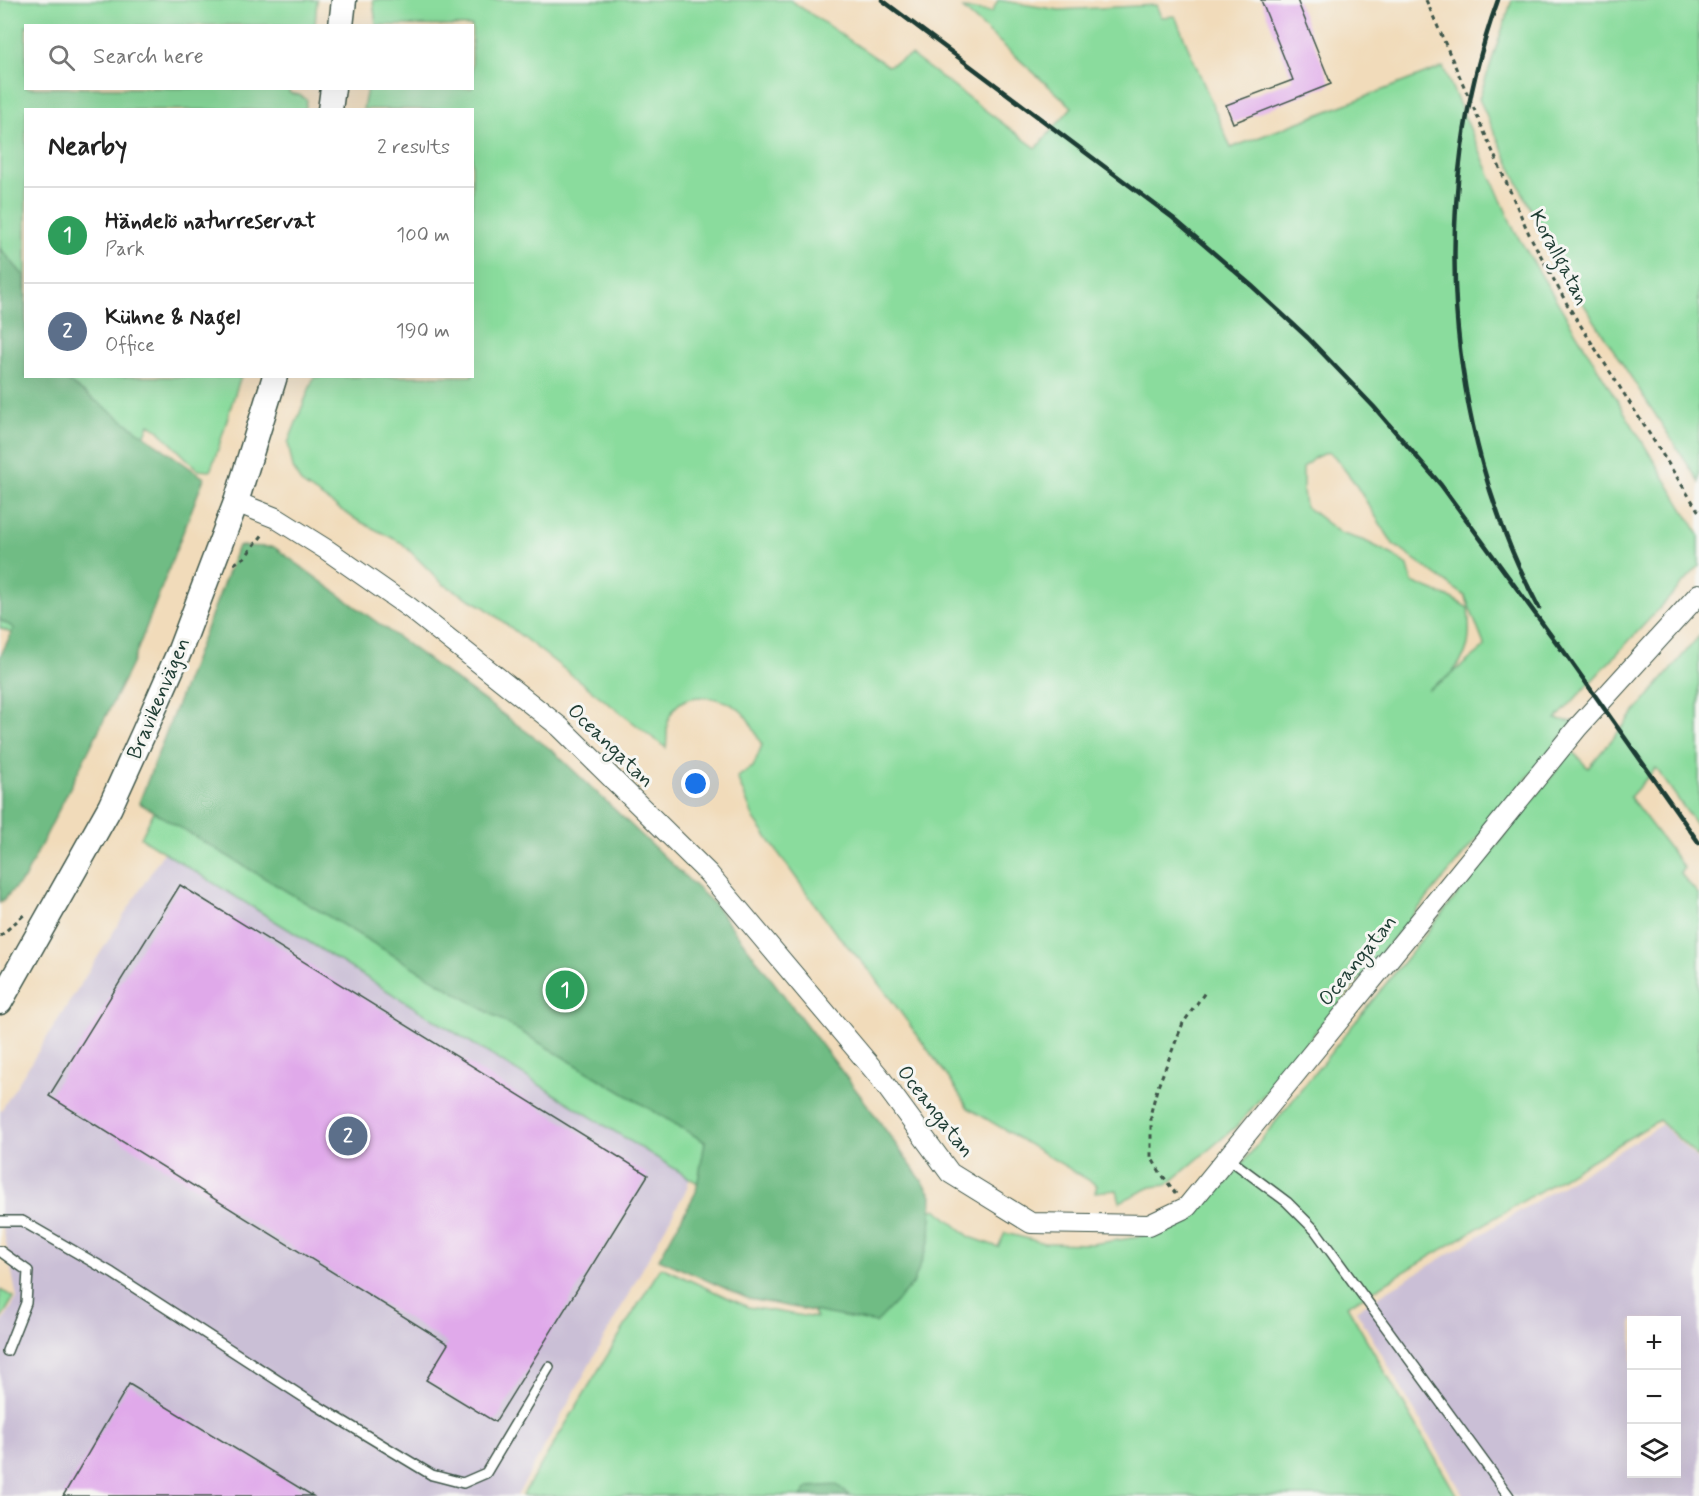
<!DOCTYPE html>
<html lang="en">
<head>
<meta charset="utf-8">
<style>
  :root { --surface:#fff; --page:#f2f2f2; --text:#222; --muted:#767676; --line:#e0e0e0; --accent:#b5179e }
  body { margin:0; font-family:Mynerve,sans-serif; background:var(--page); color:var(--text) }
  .controls { position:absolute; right:18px; bottom:18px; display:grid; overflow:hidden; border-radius:0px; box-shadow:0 6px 24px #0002 }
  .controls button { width:54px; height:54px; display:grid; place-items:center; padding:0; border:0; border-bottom:2px solid var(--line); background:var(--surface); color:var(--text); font:30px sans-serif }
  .you { position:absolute; left:696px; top:784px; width:21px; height:21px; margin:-15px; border:4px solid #fff; border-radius:50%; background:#1a73e8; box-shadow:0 0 0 9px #1a73e833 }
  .badge { display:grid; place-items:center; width:39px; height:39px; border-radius:50%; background:var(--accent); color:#fff; font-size:20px; font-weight:700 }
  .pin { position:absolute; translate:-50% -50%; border:3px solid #fff; box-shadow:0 2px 6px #0006 }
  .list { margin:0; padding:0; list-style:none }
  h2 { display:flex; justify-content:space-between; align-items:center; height:78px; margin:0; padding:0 24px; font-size:26px }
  h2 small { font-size:20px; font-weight:400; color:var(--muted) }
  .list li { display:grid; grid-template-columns:39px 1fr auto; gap:18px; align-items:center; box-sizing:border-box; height:96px; padding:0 24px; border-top:2px solid var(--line) }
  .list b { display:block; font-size:22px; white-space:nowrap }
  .list p { margin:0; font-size:20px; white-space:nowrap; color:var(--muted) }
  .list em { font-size:20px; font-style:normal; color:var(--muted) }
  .icon { flex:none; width:33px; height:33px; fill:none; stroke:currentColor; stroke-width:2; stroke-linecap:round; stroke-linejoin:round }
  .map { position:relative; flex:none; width:1699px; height:1496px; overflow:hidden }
  .search { position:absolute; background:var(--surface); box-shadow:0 6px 24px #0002; left:24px; top:24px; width:450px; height:66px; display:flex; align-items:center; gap:15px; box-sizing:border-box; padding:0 21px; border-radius:0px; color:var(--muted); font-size:22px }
  .panel { position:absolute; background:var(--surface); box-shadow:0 6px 24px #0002; left:24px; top:108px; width:450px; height:270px; border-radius:0px }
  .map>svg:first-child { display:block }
  .industrial { fill:#cabfd6; fill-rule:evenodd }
  .green { fill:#8adc9d; stroke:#548c68; stroke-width:1.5; fill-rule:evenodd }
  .forest { fill:#6fbc84; stroke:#477c5c; stroke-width:1.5 }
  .building { fill:#e0a9ea }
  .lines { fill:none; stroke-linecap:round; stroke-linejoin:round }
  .service-casing { stroke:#3e5548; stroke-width:12 }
  .minor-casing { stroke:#3e5548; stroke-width:22 }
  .tertiary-casing { stroke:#3e5548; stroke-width:27 }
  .path { stroke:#3e5548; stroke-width:3; stroke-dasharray:4.5 4.5; stroke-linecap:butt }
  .service { stroke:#fff; stroke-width:9 }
  .minor { stroke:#fff; stroke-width:20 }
  .tertiary { stroke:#fff; stroke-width:24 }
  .rail { stroke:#1f3d34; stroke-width:4.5 }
  .labels { text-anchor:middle; stroke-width:6; stroke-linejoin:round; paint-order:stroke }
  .street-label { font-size:21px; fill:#1f3d34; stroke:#f6f6f2 }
</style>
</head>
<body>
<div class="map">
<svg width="1699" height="1496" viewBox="0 0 1699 1496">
  <rect width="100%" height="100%" fill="#f6f6f2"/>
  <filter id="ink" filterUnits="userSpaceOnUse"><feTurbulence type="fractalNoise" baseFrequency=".0167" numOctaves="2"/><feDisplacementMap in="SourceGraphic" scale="12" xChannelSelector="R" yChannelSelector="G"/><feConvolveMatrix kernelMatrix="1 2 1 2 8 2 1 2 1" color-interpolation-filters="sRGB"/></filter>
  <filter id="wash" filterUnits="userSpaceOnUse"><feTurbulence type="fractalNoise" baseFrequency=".008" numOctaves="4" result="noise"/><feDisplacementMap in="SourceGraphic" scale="24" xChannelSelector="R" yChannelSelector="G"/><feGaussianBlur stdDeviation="1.35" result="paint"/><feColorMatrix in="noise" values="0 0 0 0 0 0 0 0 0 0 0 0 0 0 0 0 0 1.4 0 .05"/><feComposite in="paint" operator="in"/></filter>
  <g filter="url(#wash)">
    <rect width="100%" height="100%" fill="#f1dbba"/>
    <!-- industrial -->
    <path class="industrial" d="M174,836L698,1152L686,1190L517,1496H0V1326L17,1298L0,1214V1112Z
      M1662,1125L1699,1161V1496H1464L1356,1310ZM1632,1320H1676V1474H1632Z"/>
    <!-- green -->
    <path class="green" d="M0,0H317L315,25L26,26V88H289V93L299,95L307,100L305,110H26V376L241,377C229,407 223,440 210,471L198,470L157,429L149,424L66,658L0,628Z
      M373,0H790L888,66L911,55L1036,148L1072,107L963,9L992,12L998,0L1059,10L1156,5L1161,17L1175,16L1231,148L1443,67L1515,232L1699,535V566L1556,719L1574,722L1239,1124L1167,1185L1151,1187L1120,1202L1117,1190L1095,1192L1097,1185L968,1108L950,1080L871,972L834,931L754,819L737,777L753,767L762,745C756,735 751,721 743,713C726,696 686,688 672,712C665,722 668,736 666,748L484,607L443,584L402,543L355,519L301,483L293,468L288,443L314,377L472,376V110L363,109L367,89L472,88V26L376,25ZM1328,452L1334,456L1354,482L1393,544L1465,596L1485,647L1444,680L1428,690C1432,686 1441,681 1447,677C1471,656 1471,637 1468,608L1453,599L1412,582L1408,566L1393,555L1365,541L1340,533L1305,506L1303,491V468L1314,458Z
      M1512,0H1699V482L1553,257L1479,99Z
      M270,570L907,1217L936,1209L970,1237L998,1247L1005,1233L1044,1243L1092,1244L1138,1237L1189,1214L1225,1185L1572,751L1588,768L1699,636V829L1656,768L1630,797L1684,868L1680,873L1699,895V1158L1659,1120L1347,1306L1457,1496H522L661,1267L748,1307L816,1318L767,1226L141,838Z
      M0,1290L14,1297L0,1321Z"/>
    <!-- forest -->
    <path class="forest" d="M0,248L25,277L26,376L64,377L65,379L204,478L132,664L24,879L0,903V657L14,628L0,620Z
      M238,546L274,547L553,751L714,904L869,1107L932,1195L930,1239L913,1284L876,1323L749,1299L659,1259L696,1192L705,1142L139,803Z
      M837,1485L850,1496H801L808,1487Z"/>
    <g id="blocks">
      <!-- building -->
      <path class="building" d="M1261,0H1297L1331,84L1233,123L1226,105L1293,80Z
        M180,885L648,1175L495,1422L426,1380L448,1344L49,1096Z
        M129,1384L313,1496H63Z"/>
    </g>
  </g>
  <g filter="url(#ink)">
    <use href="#blocks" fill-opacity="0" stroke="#3e5548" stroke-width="1.5"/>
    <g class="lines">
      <defs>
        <path id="service" d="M1228,1158L1287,1202L1315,1230L1509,1496
          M0,1221H22L112,1273L311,1402L432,1475L463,1483L486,1473L549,1367
          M0,1251L28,1271L26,1303L7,1351"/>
        <path id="minor" d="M236,502L276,518L327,550L410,608L560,727L708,873L878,1075L950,1173L1031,1223L1149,1225L1187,1207L1578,727L1699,594"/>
        <path id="tertiary" d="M341,26L344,0
          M330,110L333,88
          M0,1002L110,807L144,732L180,650L236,502L275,376"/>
      </defs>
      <!-- service casing -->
      <use href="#service" class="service-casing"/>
      <!-- minor casing -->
      <use href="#minor" class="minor-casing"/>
      <!-- tertiary casing -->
      <use href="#tertiary" class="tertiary-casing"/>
      <!-- path -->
      <path class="path" d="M1426,0L1529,234L1567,304L1699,512
        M234,564L245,557L264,533
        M0,936L25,914
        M1176,1194L1160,1172L1151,1157V1112L1157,1089L1183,1023L1206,991"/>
      <!-- service -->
      <use href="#service" class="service"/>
      <!-- minor -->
      <use href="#minor" class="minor"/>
      <!-- tertiary -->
      <use href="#tertiary" class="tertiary"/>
      <!-- rail -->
      <path class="rail" d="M882,0L1173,218L1252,286L1308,338L1374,407L1441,485L1561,649
        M1498,0C1428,193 1443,427 1539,608
        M1558,643L1699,843"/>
    </g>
  </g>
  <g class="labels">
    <!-- street labels -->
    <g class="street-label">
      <text transform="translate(1560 257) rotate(62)" y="7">Korallgatan</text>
      <text transform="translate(158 698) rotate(-67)" y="7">Bravikenvägen</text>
      <text transform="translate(611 745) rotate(44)" y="7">Oceangatan</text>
      <text transform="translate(1357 960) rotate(-51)" y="7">Oceangatan</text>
      <text transform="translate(936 1111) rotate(52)" y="7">Oceangatan</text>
    </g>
  </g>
</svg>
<div class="controls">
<button>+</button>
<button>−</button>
<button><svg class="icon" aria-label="layers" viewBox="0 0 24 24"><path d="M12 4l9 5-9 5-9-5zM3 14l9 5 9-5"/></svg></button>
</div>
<div class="you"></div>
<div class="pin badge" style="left:565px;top:990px;background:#2e9e5b">1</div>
<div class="pin badge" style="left:348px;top:1136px;background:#5c6f8a">2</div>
<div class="search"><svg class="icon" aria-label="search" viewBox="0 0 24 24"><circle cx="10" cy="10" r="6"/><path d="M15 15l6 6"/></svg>Search here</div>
<section class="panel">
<h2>Nearby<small>2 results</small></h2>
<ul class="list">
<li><span class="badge" style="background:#2e9e5b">1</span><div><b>Händelö naturreservat</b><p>Park</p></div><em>100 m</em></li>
<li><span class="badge" style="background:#5c6f8a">2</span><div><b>Kühne &amp; Nagel</b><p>Office</p></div><em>190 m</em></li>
</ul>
</section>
</div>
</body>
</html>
